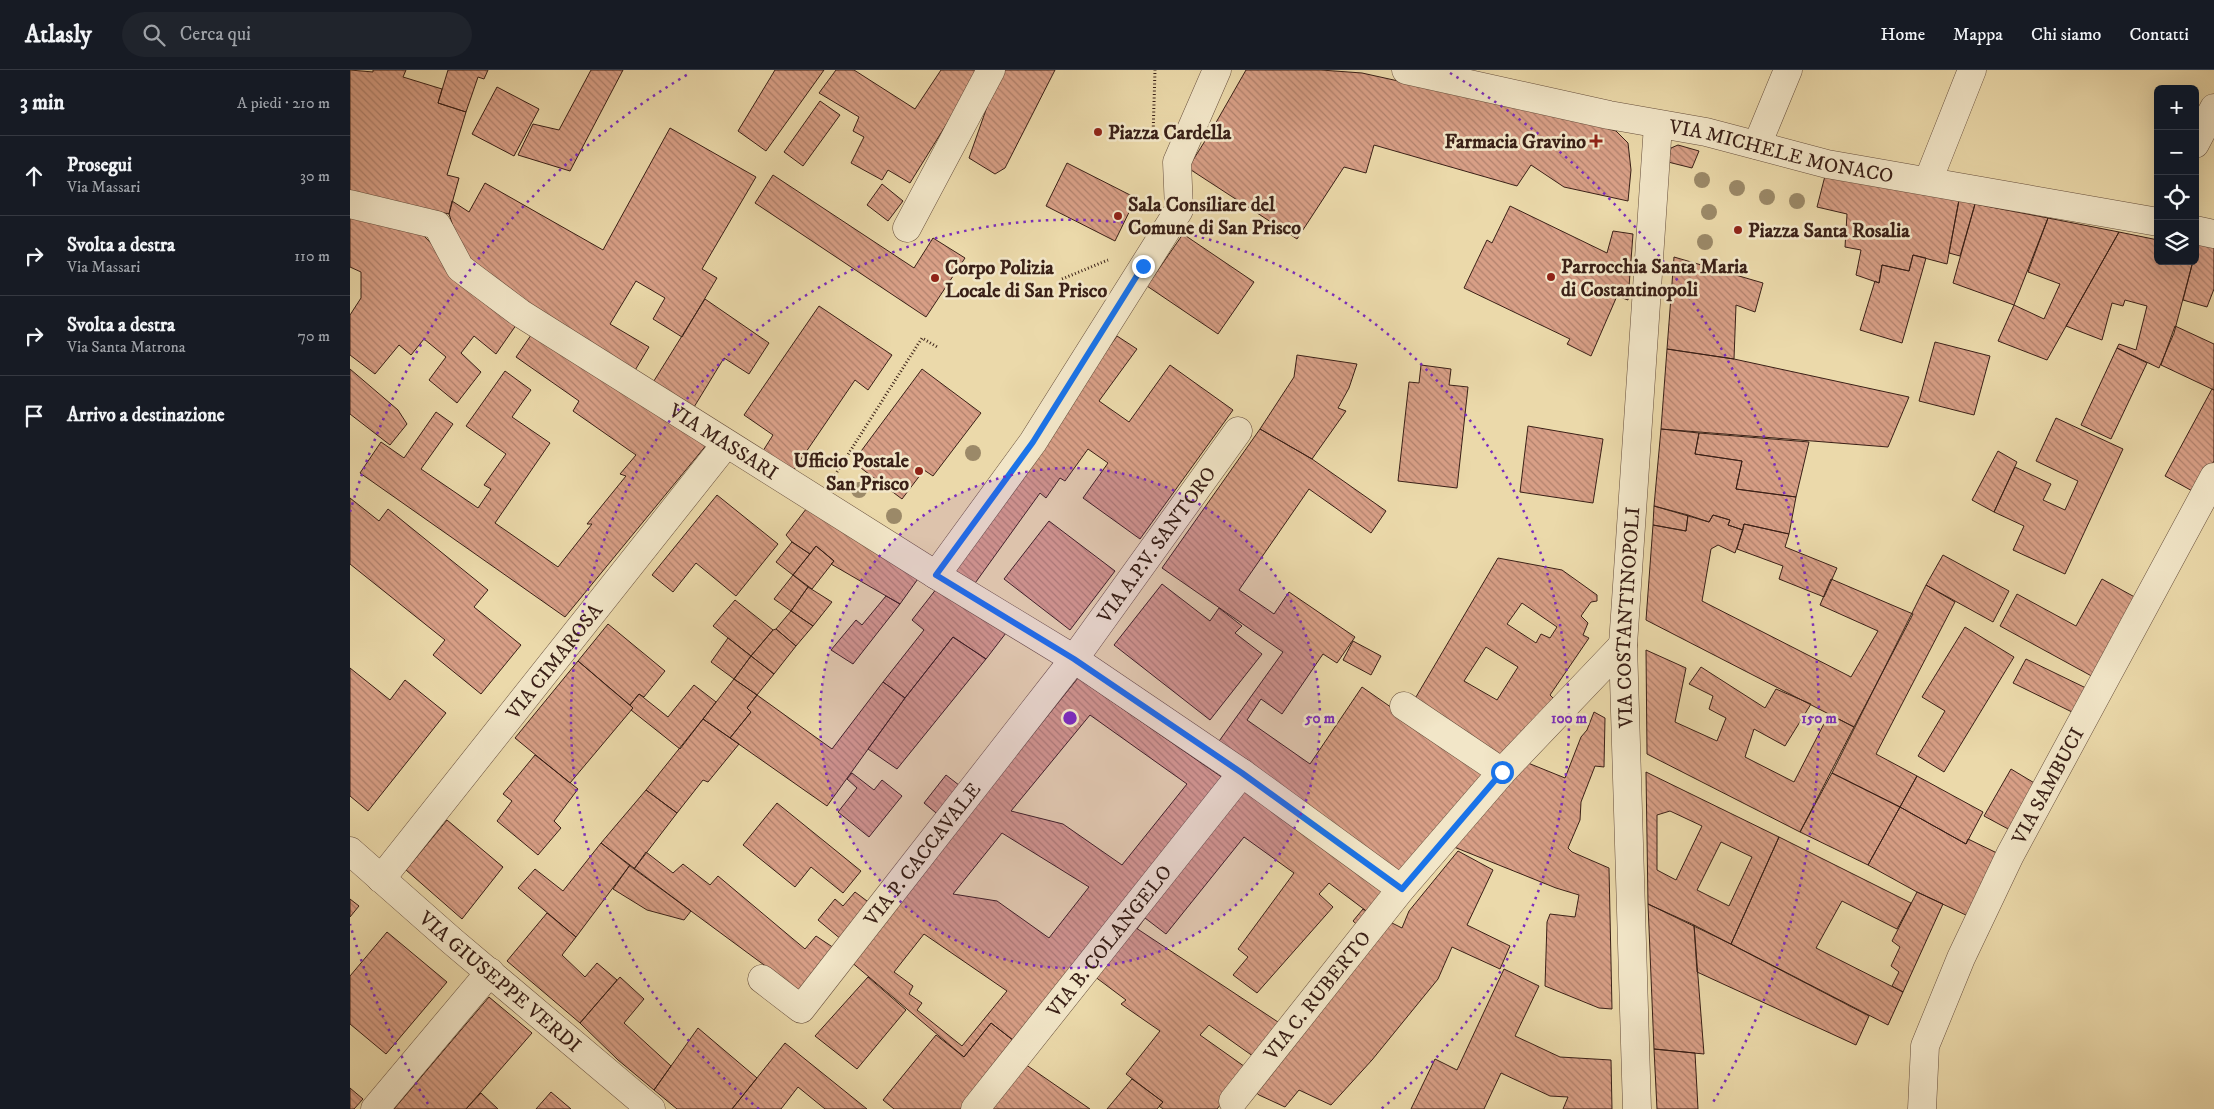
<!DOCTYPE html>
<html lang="it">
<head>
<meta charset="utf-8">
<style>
  :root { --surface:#171b24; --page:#20242c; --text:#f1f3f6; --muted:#9ea1a6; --line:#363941 }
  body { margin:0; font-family:"IM FELL DW Pica",serif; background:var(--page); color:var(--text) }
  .controls { position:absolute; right:15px; top:15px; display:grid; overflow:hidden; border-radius:8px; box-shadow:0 5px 20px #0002 }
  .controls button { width:45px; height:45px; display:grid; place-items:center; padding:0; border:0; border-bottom:1px solid var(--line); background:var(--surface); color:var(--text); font:25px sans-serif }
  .stop { position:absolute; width:15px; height:15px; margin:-11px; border:4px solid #1a73e8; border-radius:50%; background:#fff }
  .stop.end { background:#1a73e8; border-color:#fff; box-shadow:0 1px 5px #0008 }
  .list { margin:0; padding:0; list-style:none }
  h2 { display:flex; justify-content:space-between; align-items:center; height:65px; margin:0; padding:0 20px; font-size:21px }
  h2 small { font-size:16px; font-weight:400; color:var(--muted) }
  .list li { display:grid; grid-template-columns:32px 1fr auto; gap:15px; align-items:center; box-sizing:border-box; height:80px; padding:0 20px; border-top:1px solid var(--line) }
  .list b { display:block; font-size:19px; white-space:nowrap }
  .list p { margin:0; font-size:16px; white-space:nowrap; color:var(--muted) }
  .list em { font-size:16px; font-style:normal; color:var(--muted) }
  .icon { flex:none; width:28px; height:28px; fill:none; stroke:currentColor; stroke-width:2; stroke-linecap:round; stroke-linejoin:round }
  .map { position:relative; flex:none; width:1864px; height:1039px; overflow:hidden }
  header { display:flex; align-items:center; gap:30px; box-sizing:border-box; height:70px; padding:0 25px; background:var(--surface); border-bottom:1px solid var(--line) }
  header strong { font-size:24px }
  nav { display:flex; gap:28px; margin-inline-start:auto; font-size:18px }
  .search { width:350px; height:45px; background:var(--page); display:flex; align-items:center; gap:12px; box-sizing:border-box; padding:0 18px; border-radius:28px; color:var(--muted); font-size:19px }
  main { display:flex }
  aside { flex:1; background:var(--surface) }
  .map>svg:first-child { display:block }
  .building { fill:url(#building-back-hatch); stroke:#3a2017; fill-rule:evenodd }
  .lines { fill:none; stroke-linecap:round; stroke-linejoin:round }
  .minor-casing { stroke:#664e3c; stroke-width:29 }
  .path { stroke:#3a2017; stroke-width:3; stroke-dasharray:1 2.5; stroke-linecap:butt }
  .minor { stroke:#f2e6c8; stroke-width:28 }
  .tree { fill:#9b8968 }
  .route { stroke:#1a73e8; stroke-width:6 }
  .ring { fill:none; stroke:#7b2cbf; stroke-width:2.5; stroke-dasharray:2.5 5 }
  .poi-dot { fill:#8f2418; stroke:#f2e6c8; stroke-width:2 }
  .labels { text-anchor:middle; stroke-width:5; stroke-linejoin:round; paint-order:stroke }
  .poi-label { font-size:20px; font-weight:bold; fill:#3a2017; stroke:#f2e6c8; text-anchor:start }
  .street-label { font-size:20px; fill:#3a2017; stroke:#f2e6c8 }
  .centre { fill:#7b2cbf; stroke:#f2e6c8; stroke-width:2.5 }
  .ring-label { font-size:15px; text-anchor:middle; font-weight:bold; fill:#7b2cbf; stroke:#f2e6c8; stroke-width:5; stroke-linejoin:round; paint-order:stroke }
</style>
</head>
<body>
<header>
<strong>Atlasly</strong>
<div class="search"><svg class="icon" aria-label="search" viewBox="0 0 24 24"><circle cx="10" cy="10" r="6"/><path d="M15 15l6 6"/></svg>Cerca qui</div>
<nav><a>Home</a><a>Mappa</a><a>Chi siamo</a><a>Contatti</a></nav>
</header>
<main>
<aside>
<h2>3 min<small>A piedi · 210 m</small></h2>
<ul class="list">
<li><svg class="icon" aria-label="ahead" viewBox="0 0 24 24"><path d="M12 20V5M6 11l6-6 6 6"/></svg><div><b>Prosegui</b><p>Via Massari</p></div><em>30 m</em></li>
<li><svg class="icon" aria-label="right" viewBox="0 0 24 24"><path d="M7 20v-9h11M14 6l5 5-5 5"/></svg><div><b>Svolta a destra</b><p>Via Massari</p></div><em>110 m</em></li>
<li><svg class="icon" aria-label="right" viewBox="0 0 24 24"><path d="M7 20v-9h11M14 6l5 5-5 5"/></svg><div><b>Svolta a destra</b><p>Via Santa Matrona</p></div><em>70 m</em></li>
<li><svg class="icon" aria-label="arrive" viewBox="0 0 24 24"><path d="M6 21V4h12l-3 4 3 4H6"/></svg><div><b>Arrivo a destinazione</b></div></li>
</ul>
</aside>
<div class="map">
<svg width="1864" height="1039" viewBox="0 0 1864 1039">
  <defs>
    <pattern id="building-back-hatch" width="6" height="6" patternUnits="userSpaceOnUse" patternTransform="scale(1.25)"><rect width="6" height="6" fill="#d89f86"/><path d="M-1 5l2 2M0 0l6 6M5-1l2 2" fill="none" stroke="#b0816d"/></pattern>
  </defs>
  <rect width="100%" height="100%" fill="#ebd9aa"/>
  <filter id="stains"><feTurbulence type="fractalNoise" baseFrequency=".004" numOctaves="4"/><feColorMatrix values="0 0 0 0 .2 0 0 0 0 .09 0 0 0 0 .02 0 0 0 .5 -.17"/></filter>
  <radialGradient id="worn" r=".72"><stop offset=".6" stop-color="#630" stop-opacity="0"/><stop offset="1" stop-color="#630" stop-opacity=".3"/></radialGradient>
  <!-- building -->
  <path class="building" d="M0,0L23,2V0H56L53,7L92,19L88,33L116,42L97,105L109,108L99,144L0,121Z
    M98,0H138L134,9L128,7L116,42L88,33Z
    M241,0H273L220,101L168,85L183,54L209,60Z
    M425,0H474L416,81L388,61Z
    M486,0H504L565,39L591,0H630L560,113L538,100L532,110L501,93L514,67L503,61L509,47L469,23Z
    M650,0H705L655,98L645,104L619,88Z
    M896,0H971L1012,3L1239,53L1266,61L1278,73L1281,100L1278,131L1214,117L1181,95L1167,116L1024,75L1016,103L994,97L947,169L838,98L860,63Z
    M147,17L189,39L164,86L122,64Z
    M470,31L490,45L453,96L434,82Z
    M320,58L406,107L352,199L367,208L332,267L303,249L315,228L286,211L260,254L299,277L284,302L116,195L99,144L102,131L119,142L135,113L253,180Z
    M1328,75L1349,81L1342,98L1318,92L1321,78Z
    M717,93L786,128L765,171L696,136Z
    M1476,102L1609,130L1597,194L1563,185L1559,201L1532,195L1529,213L1506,205L1511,180L1495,177L1497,144L1467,137Z
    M423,105L564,198L583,168L615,188L576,247L405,133Z
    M532,114L553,131L538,151L517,135Z
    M1609,130L1625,134L1610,186L1599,183Z
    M1625,134L1698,148L1664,235L1603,213Z
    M1160,136L1257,183L1263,161L1283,164L1278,230L1267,226L1241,286L1217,274L1220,269L1114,218L1137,170L1142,173Z
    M0,139L72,164L110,203L171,248L146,284L124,266L111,283L131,302L107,333L79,310L96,287L74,269L61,285L49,275L25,304L0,285V245L11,228V202L0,197Z
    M1698,148L1769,162L1697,290L1648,271L1664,235L1694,249L1710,214L1678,202Z
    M1769,162L1808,170V191H1843L1824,263L1809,298L1767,278L1769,274L1786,280L1797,236L1775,230L1773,236L1762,233L1752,270L1716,256Z
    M833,164L904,212L868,264L797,216Z
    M1849,171L1864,174V219L1857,237L1833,230L1843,191H1845V181Z
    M1563,185L1576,188L1552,273L1510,260L1525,211L1529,213L1532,195L1559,201Z
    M1324,187L1413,213L1405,242L1386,235L1384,289L1317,279Z
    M355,229L419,273L399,304L374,288L341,342L302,314Z
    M469,236L542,285L518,320L505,310L441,404L411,384L423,365L394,345Z
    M188,255L358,373L215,547L10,403L31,372L54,388L86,342L103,354L71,399L128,438L141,419L134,415L156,384L116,356L155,301L181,320L162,347L200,373L145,453L208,497L242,454H237L276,406L270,404L286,385L223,341L229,331L166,287Z
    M1825,256L1864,274V320L1811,295Z
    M767,266L787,279L749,331L779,352L820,295L883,340L790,469L733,428L758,393L738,379L715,411L710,408L696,428L690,423L623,516L601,500Z
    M1585,272L1640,286L1624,345L1569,331Z
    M1767,278L1797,293L1761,369L1731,355Z
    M1317,279L1384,289L1559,327L1538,377L1311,359Z
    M947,285L1007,294L999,318L988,338L996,341L962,389L910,359L944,307Z
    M1071,295L1101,299L1099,315L1118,317L1107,418L1048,411L1059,312L1069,313Z
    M0,299L48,340L57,354L40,375L0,344Z
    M572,299L631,343L583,406L574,400L552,429L503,392Z
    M1862,319L1864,320V391L1846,423L1815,406Z
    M1706,348L1773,379L1715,504L1663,480L1674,456L1644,442L1665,397L1701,414L1693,430L1715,440L1728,411L1686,391Z
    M1178,356L1253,369L1243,433L1170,422Z
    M910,359L962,389L1036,441L1021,463L959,419L889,520L924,544L939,522L1005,567L987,593L973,584L932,644L911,629L897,650L960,694L1012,617L1134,702L1053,809L867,674L933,582L812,498Z
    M1311,359L1349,363L1345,384L1392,391L1386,419L1446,427L1439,464L1394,454L1393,460L1378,455L1380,450L1363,445L1359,452L1304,436Z
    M1349,363L1459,372L1446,427L1386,419L1392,391L1345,384Z
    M1648,381L1667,392L1644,442L1622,430Z
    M367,425L428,474L386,526L346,493L323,522L302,505Z
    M0,428L29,451L38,439L138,520L124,537L171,575L131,624L83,585L95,570L0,494Z
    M460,434L570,506L550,534L481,494L484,491L466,476L460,484L442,472L436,465Z
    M1304,436L1338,445L1336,461L1303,455Z
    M1338,445L1359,452L1363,445L1380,450L1378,455L1393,460L1385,483L1368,475L1361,479L1352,531L1501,607L1528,561L1470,535L1481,509L1563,544L1504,657L1296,550L1303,455L1336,461Z
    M699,451L765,501L720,560L654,509Z
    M1394,454L1439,464L1435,477L1487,498L1474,527L1429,509L1433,496L1387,479Z
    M442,472L460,484L443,505L426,492Z
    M466,476L484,491L462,519L443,505Z
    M1593,485L1659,521L1643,552L1576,515Z
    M1148,488L1212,500L1247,525V531L1241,532L1231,546L1238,553L1233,565L1239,568L1200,625L1204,629L1150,688L1063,632ZM1172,533L1207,557L1200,568L1191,564L1186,573L1157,554ZM1136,577L1168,597L1147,630L1114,611Z
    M443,505L458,517L441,541L424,529Z
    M1752,509L1790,530L1747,609L1650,556L1667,524L1726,556Z
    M812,514L860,551L869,538L892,556L885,563L912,584L860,650L764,575Z
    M1576,515L1605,532L1526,684L1567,706L1550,737L1482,703Z
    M458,517L482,532L463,556L441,541Z
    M587,518L656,563L636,589L603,567L555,628L533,612L574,560L562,550Z
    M536,526L550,534L503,594L481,580L506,550L512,555Z
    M385,530L423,560L401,586L363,556Z
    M441,541L463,556L446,576L426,559Z
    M258,554L315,601L294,627L289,624L280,635L228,591Z
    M1615,557L1664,587L1594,702L1568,686L1595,641L1572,627Z
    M426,559L446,576L424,604L401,586L423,560Z
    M603,567L636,589L547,699L518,679L555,628Z
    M378,568L401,586L384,609L361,592Z
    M1003,571L1031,586L1021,605L993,590Z
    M1296,580L1336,598L1325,652L1367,671L1376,648L1359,639L1363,626L1339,614L1351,597L1415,638L1426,619L1461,634L1435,676L1404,659L1395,687L1444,712L1479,644L1504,657L1450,762L1297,684Z
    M401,586L424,604L407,625L384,609Z
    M1676,589L1738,619L1726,644L1663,613Z
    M228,591L283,638L220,713L165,668Z
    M0,598L40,630L55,610L96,643L18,741L0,726Z
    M728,608L873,708L668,974L641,953L614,987L500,891ZM740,645L837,714L772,795L713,754L661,741ZM652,763L739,817L699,868L647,831L603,824ZM574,864L657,921L612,976L567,940L572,933L559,924L563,916L544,902Z
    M384,609L407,625L397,638L401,642L380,668L353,649Z
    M533,612L555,628L477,736L380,668L401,642L397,638L407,625L482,679Z
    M344,615L366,632L330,679L281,640L283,638L280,635L289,624L318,647Z
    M1244,642L1255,648L1254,697L1245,696L1231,732L1230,750L1218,778L1222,782L1259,798L1262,939L1249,938L1195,916L1197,852L1200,844L1225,847L1229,825L1206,818L1104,777L1178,693L1215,708L1231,667L1237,660Z
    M353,649L389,674L358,712L353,710L327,743L296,720Z
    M185,685L228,719L204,751L211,758L188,785L147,751L162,731L153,724Z
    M1661,699L1686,714L1660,760L1634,746Z
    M1296,702L1429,767L1381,874L1298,834ZM1320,741L1352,756L1326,810L1307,800V745ZM1371,772L1402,787L1379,836L1347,820Z
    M502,703L524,720L532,710L552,726L519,767L488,742L507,718L497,709Z
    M1482,703L1550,737L1518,795L1450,762Z
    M596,705L614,719L591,747L574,733Z
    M1567,706L1633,742L1616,774L1550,737Z
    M296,720L327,743L284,799L251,773Z
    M895,720L1043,821L1023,846L979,813L969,824L983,837L907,923L883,905L898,887L888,879L944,803L894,767L816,864L795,848L787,859L783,856Z
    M427,733L511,801L493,823L461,797L445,817L393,775Z
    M1550,737L1616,774L1618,769L1649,784L1618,846L1567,822L1518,795Z
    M97,750L153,797L112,849L56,800Z
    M1429,767L1561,833L1547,859L1492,831L1466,878L1553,922L1538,955L1381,874Z
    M251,773L280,795L226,867L168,818L185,799L213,821Z
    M1108,781L1143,800L1117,855L1160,876L1150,899L1102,877L1088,909L1022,990L981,1035L949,1020L935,1037L909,1025L903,1020L1040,852L1052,858L1059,841Z
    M296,782L323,803L333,794L360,815L368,806L455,879L466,866L484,878L452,923L284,799Z
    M280,795L341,841L334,850L297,840L263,819Z
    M505,822L521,834L492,870L468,850L485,829L493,836Z
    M1567,822L1593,834L1553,922L1542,916L1549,902L1541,896L1550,877L1542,871Z
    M0,829L9,836L0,847Z
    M1298,834L1344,855L1354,984L1304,979Z
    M1013,839L1023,846L1012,859L1003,851Z
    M197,843L226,867L212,885L235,907L247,893L267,910L230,953L157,891Z
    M1344,855L1519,946L1506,975L1347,902Z
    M783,856L934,956L907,989L859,955L850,965L898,999L867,1039H813L809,1036L813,1032L776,1004L810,961L771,934L776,930L744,906Z
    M37,862L97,912L36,984L0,954V906Z
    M1154,899L1189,916L1165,966L1210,987L1261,990L1262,1039H1213L1218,1027L1200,1026L1151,1003L1134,1039H1061L1085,989L1107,1000Z
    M270,907L294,929L274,953L321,996L304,1020L268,990L230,953Z
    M518,907L556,940L507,999L465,966Z
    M139,927L182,963L116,1039H44Z
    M641,953L668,974L616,1039H544L533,1030L586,965L614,987Z
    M348,958L407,1008L382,1039H327L304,1020Z
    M435,973L517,1039H475L448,1017L431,1039H382Z
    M1304,979L1345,983L1348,1039H1307Z
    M672,992L740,1039H632Z
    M782,1009L813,1032L807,1039H757Z
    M0,1018L13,1029L4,1039H0Z
    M201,1022L221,1039H186Z
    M131,1023L148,1039H116Z"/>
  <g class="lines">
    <defs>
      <g id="minor">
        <path id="s1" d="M1056,0L1259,45L1356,62L1477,94L1808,152"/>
        <path d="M1845,74L1864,38"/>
        <path d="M1407,75L1438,0"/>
        <path d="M1578,111L1622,0"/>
        <path id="s2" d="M0,134L87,155L110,198L170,243L586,505L724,589L892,703L1051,819"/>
        <path d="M557,158L641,0"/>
        <path d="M1845,160L1864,164"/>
        <path d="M586,505L683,372L829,140L827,92L867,0"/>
        <path d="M1054,636L1152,702"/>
        <path id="s3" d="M0,781L102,871L301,1039"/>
        <path id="s4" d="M31,809L376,374"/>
        <path id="s5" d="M412,909L451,939L724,589L888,361"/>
        <path id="s6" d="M883,1031L1051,819L1152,702L1273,575"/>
        <path d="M25,1039L140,902"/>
        <path id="s7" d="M625,1039L892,703"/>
        <path id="s8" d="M1287,1039L1273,575L1308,55"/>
        <path id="s9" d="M1572,1039L1575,976L1611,888L1660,785L1864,407"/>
      </g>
    </defs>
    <!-- minor casing -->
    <use href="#minor" class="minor-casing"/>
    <!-- path -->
    <path class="path" d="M803,67L805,0
      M712,209L758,190
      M485,405L572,268L589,278"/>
    <!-- minor -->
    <use href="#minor" class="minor"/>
  </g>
  <!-- trees -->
  <g class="tree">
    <circle cx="1352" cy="110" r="8"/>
    <circle cx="1387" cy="118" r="8"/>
    <circle cx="1417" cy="127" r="8"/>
    <circle cx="1447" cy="131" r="8"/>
    <circle cx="1359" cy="142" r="8"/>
    <circle cx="1355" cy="172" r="8"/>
    <circle cx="623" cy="383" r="8"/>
    <circle cx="509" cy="420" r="8"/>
    <circle cx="544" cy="446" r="8"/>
  </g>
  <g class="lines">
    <!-- route -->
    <path class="route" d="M793,196L683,372L586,505L724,589L892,703L1052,819L1152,702"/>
  </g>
  <!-- distance rings -->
  <circle cx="720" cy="648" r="250" fill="#7b2cbf" fill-opacity=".12"/>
  <g class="ring">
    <circle cx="720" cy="648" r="250"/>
    <path d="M409 1039A499 499 0 1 1 1031 1039"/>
    <path d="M78 1034A749 749 0 0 1 0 854M0 442A749 749 0 0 1 340 3M1100 3A749 749 0 0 1 1362 1034"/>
  </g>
  <!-- markers -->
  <g class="poi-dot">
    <circle cx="748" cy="62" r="5"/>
    <path d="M1243.5 63.5h5v5h5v5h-5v5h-5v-5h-5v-5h5z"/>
    <circle cx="768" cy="146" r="5"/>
    <circle cx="1388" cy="160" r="5"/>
    <circle cx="1201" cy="207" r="5"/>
    <circle cx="585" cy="208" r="5"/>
    <circle cx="569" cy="401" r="5"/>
  </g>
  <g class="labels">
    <!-- poi labels -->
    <g class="poi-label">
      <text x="758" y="69">Piazza Cardella</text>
      <text x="1236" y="78" text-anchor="end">Farmacia Gravino</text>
      <text x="778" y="141">Sala Consiliare del<tspan x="778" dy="23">Comune di San Prisco</tspan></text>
      <text x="1398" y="167">Piazza Santa Rosalia</text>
      <text x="1211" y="203">Parrocchia Santa Maria<tspan x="1211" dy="23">di Costantinopoli</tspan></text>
      <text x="595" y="204">Corpo Polizia<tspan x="595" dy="23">Locale di San Prisco</tspan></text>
      <text x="559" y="397" text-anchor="end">Ufficio Postale<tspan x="559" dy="23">San Prisco</tspan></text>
    </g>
    <!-- street labels -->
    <g class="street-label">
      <text dy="7" stroke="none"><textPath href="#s1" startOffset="384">VIA MICHELE MONACO</textPath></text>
      <text dy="7" stroke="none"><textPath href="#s2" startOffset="454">VIA MASSARI</textPath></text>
      <text dy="7" stroke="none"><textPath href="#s5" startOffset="634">VIA A.P.V. SANTORO</textPath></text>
      <text dy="7" stroke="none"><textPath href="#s8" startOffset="492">VIA COSTANTINOPOLI</textPath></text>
      <text dy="7" stroke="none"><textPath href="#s4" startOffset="278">VIA CIMAROSA</textPath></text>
      <text dy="7" stroke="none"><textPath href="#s9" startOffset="351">VIA SAMBUCI</textPath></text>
      <text dy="7" stroke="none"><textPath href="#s5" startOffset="246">VIA P. CACCAVALE</textPath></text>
      <text dy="7" stroke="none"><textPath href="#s7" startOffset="215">VIA B. COLANGELO</textPath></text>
      <text dy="7" stroke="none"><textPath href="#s3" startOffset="199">VIA GIUSEPPE VERDI</textPath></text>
      <text dy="7" stroke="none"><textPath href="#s6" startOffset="135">VIA C. RUBERTO</textPath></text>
    </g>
  </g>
  <circle cx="720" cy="648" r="8" class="centre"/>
  <g class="ring-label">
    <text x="970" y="653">50 m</text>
    <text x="1219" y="653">100 m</text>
    <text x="1469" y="653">150 m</text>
  </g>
  <rect width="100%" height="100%" filter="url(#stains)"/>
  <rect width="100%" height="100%" fill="url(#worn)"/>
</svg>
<div class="controls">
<button>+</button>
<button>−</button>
<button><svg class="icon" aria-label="locate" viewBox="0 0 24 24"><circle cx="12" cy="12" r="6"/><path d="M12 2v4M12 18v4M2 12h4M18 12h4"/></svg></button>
<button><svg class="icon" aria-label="layers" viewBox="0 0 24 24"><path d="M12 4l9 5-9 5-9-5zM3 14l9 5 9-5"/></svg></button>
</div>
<div class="stop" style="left:1152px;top:702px"></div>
<div class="stop end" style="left:793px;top:196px"></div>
</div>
</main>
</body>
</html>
